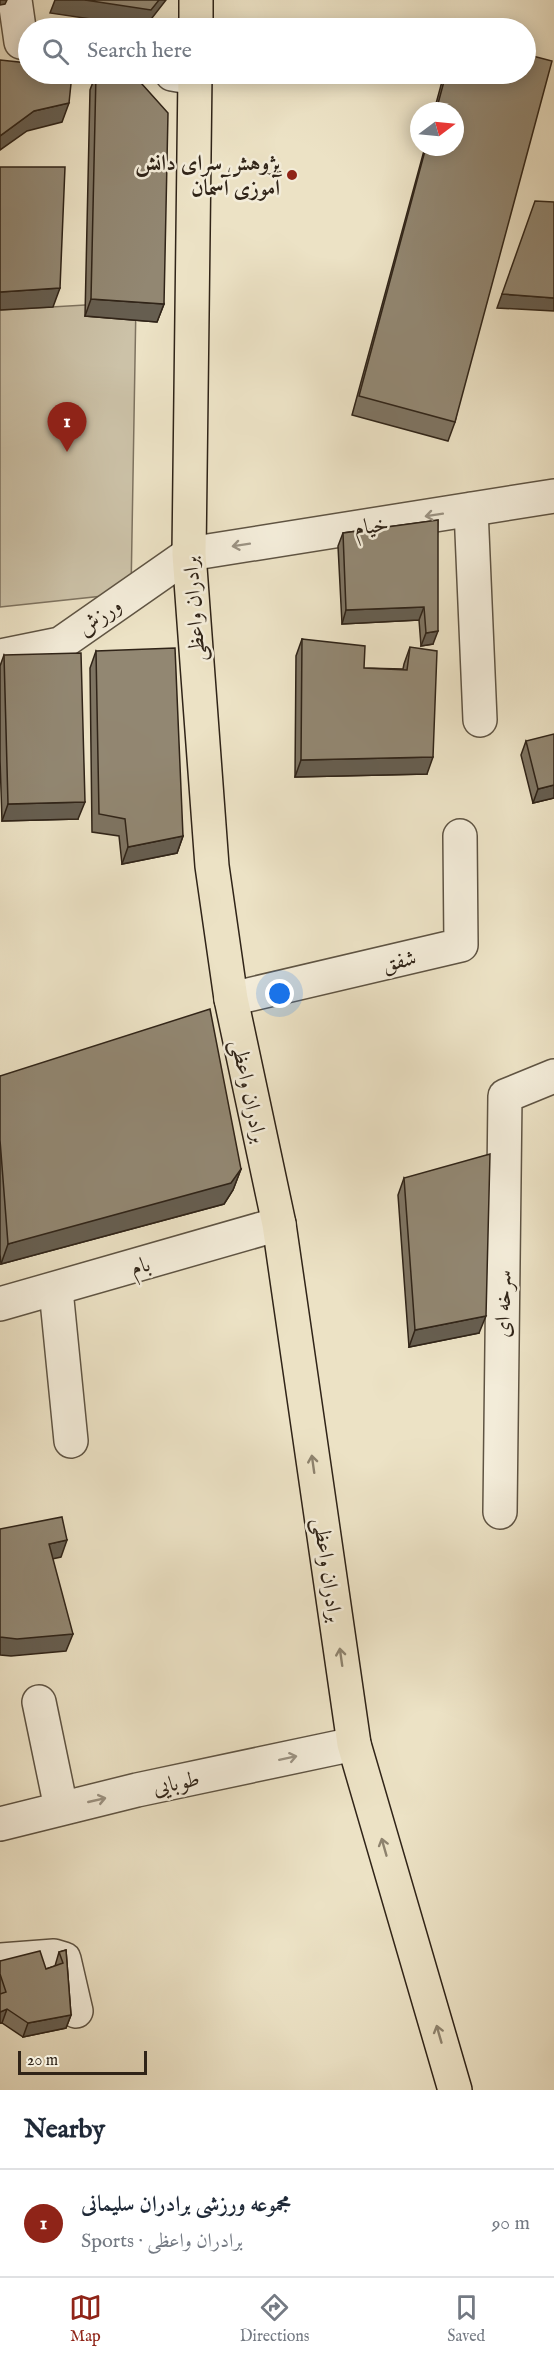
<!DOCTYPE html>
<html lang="en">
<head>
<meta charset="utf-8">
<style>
  :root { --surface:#fff; --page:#f2f2f3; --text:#1f2937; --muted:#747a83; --line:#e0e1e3; --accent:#8f2418 }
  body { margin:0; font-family:"IM FELL English",Amiri,serif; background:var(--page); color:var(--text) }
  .compass { position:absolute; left:410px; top:102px; width:54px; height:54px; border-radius:50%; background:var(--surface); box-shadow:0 3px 15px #0003; rotate:74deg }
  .scale { position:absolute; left:18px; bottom:15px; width:129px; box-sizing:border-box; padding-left:6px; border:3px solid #302418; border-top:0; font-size:16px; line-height:21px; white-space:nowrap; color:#302418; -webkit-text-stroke:4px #f3ecd9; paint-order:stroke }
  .you { position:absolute; left:280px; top:994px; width:21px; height:21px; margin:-15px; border:4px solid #fff; border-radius:50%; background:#1a73e8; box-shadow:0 0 0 9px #1a73e833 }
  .badge { display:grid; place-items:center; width:39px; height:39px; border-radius:50%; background:var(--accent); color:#fff; font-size:20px; font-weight:700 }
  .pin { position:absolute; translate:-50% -50px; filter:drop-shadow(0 2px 3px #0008) }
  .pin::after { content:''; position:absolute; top:32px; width:21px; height:18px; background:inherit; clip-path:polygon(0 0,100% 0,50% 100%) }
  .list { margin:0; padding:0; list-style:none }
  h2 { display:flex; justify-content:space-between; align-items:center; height:78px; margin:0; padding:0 24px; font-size:26px }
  h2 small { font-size:20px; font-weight:400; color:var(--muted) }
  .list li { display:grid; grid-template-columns:39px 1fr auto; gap:18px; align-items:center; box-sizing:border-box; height:108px; padding:0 24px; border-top:2px solid var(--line) }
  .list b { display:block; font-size:22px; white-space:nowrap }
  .list p { margin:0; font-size:20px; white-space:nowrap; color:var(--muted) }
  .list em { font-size:20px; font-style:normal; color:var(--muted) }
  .icon { flex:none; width:33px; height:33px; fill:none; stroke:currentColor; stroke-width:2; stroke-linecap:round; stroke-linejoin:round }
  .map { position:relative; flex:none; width:554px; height:2090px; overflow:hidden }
  .search { position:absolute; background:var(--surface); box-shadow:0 3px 15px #0003; left:18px; right:18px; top:18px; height:66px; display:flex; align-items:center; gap:15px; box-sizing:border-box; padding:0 21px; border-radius:33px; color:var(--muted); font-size:22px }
  .sheet { height:186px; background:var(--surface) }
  nav { display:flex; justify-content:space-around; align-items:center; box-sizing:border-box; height:84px; border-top:2px solid var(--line); background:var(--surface); font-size:16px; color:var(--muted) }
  nav a { display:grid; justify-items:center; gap:3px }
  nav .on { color:var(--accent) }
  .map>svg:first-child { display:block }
  .green { fill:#ccc2a8; stroke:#7e7360; stroke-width:1.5 }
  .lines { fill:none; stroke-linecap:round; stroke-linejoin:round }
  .minor-casing { stroke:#5f5443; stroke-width:36 }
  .major-casing { stroke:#302418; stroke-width:36 }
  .minor { stroke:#f3ecd9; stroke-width:33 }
  .major { stroke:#ece2c5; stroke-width:33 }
  .wall { fill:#7e7462; stroke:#302418; stroke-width:1.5 }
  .shaded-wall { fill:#665e50; stroke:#302418; stroke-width:1.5 }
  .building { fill:#928772; stroke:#302418; stroke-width:1.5 }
  .oneway { stroke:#9b9282 }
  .oneway2 { stroke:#8e836e }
  .poi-dot { fill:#8f2418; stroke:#f3ecd9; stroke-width:2 }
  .labels { text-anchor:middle; stroke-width:5; stroke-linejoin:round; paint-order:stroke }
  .poi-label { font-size:22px; font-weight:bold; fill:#302418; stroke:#f3ecd9; text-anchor:end }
  .street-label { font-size:22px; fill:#302418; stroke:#f3ecd9 }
</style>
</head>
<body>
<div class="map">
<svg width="554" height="2090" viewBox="0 0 554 2090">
  <rect width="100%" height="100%" fill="#ece2c5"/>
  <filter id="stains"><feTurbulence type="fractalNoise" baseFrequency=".00333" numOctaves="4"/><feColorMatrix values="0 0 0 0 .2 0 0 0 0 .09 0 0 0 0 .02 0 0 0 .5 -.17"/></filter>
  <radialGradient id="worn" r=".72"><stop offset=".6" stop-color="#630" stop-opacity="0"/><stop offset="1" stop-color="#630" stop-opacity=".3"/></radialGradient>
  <!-- green -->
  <path class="green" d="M136,302L131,593L0,607V310Z"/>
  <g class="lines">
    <defs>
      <path id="minor" d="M15,0L21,42
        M172,74L195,78
        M471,509L480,720
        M0,656L60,644L189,554L554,496
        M231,999L461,945L460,836
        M56,1290L71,1441
        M0,1304L279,1224
        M500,1512L505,1096L554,1076
        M39,1702L61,1808
        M0,1824L137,1790L354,1744
        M0,1960L54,1956L64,1959L76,2011"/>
      <path id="major" d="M196,28V0
        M195,74L189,554L212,866L231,999L279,1224L354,1744L455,2090"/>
    </defs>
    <!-- minor casing -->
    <use href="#minor" class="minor-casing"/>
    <!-- major casing -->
    <use href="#major" class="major-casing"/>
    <!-- minor -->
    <use href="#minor" class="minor"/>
    <!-- major -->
    <use href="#major" class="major"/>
  </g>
  <!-- wall -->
  <path class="wall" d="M96,74L164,304L157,322L85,316L90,90Z
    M444,74H525L455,422L448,441L352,415L425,147H455V111H434Z
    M438,520L433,644L421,646L419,620L342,624L338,546L343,533Z
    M302,639L364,668L403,669L404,664L410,647L427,774L295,777L296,656Z
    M96,651L183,836L177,853L122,864L119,836L92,832L90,668Z
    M4,655L78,819L2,821L0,759V666Z
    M526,741L554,798L533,803L521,755Z
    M0,1076L241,1169L233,1190L224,1204L1,1264L0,1254Z
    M404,1178L479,1333L409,1347L398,1195Z
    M66,1950L71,2015L66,2028L23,2037L2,2023H0V1961L46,1969L55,1966L59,1952Z"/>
  <!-- shaded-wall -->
  <path class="shaded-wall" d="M0,0H7L5,4L0,5Z
    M55,0H166L145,27L50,13Z
    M69,103L62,122L27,131L0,150V136L34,111Z
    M60,288L53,307L0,310V292Z
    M502,294L554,298V311L497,308Z
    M91,299L164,304L157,322L85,316Z
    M424,607L419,620L342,624L346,610Z
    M438,631L433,644L421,646L426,633Z
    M433,757L427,774L295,777L301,760Z
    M554,785V798L533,803L538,789Z
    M85,802L78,819L2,821L8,804Z
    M183,836L177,853L122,864L128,847Z
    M241,1169L233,1190L224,1204L1,1264L8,1244Z
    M486,1316L479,1333L409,1347L415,1330Z
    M67,1540L61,1557L43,1561L49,1544Z
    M73,1634L66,1651L11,1656L0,1655V1637Z
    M7,2009L2,2023H0V2012Z
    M71,2015L66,2028L23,2037L28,2023Z"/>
  <!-- building -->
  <path class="building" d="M85,0H159L151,10Z
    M525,54L552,61L455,422L359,396L426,147H455V111H436L446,74H525Z
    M0,60L28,63V74H72L69,103L34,111L0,136Z
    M96,74H133L168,113L164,304L91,299Z
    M0,167H65L60,288L0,292Z
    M535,201L554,202V298L502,294Z
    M438,520V631L426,633L424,607L346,610L343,533Z
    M302,639L365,646L364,668L407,670L410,647L437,651L433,757L301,760Z
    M175,648L183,836L128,847L125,819L99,814L96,651Z
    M81,653L85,802L8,804L4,655Z
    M554,734V785L538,789L526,741Z
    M210,1009L241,1169L231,1183L8,1244L0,1140V1076Z
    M490,1154L486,1316L415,1330L404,1178Z
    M62,1517L67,1540L49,1544L73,1634L17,1639L0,1637V1529Z
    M66,1950L71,2015L28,2023L7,2009L0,2012V1994L6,1992L0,1974V1961L40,1951L46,1969L63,1963L59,1952Z"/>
  <!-- one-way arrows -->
  <defs><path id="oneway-shaft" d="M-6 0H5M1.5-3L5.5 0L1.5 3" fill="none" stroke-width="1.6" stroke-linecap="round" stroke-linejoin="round" transform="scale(1.5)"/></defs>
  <g class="oneway">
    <use href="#oneway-shaft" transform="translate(434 515) rotate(171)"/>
    <use href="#oneway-shaft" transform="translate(241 545) rotate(171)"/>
    <use href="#oneway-shaft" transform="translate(288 1758) rotate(-12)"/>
    <use href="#oneway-shaft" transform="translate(97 1800) rotate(-13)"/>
  </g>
  <g class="oneway2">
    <use href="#oneway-shaft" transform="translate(313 1464) rotate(-98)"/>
    <use href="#oneway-shaft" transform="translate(341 1657) rotate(-98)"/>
    <use href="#oneway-shaft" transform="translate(384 1847) rotate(-106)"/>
    <use href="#oneway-shaft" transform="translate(439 2034) rotate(-106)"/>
  </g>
  <!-- markers -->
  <circle class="poi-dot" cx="292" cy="175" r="6"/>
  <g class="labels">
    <!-- poi labels -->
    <g class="poi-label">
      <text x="280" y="170">پژوهش سرای دانش<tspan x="280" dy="25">آموزی آسمان</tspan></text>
    </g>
    <!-- street labels -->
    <g class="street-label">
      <text transform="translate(371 525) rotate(-9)" y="8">خیام</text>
      <text transform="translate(193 609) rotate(-94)" y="8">برادران واعظی</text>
      <text transform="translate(99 616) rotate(-36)" y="8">ورزش</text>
      <text transform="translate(399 960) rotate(-13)" y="8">شفق</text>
      <text transform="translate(250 1091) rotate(78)" y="8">برادران واعظی</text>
      <text transform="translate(140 1265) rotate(-16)" y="8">بام</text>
      <text transform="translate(502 1304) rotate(-89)" y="8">سرخه ای</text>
      <text transform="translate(329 1570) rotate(82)" y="8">برادران واعظی</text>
      <text transform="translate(176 1782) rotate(-12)" y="8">طوبایی</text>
    </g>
  </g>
  <rect width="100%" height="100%" filter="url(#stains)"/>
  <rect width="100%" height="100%" fill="url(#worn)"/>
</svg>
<svg class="compass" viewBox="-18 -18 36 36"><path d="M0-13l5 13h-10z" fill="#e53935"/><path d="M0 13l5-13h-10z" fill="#747a83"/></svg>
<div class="scale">20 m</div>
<div class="you"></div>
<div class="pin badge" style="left:67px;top:452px">1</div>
<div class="search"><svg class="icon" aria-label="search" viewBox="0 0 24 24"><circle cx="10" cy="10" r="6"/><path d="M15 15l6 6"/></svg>Search here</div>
</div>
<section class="sheet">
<h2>Nearby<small></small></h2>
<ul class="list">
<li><span class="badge">1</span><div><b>مجموعه ورزشی برادران سلیمانی</b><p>Sports · برادران واعظی</p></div><em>90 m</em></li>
</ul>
</section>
<nav>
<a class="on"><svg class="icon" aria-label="map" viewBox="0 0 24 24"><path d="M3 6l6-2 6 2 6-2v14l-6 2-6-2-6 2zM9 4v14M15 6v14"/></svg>Map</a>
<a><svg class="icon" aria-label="directions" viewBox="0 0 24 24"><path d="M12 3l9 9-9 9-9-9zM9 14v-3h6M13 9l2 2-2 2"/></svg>Directions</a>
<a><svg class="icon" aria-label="saved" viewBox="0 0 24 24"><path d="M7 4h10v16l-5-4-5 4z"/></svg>Saved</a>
</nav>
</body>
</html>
